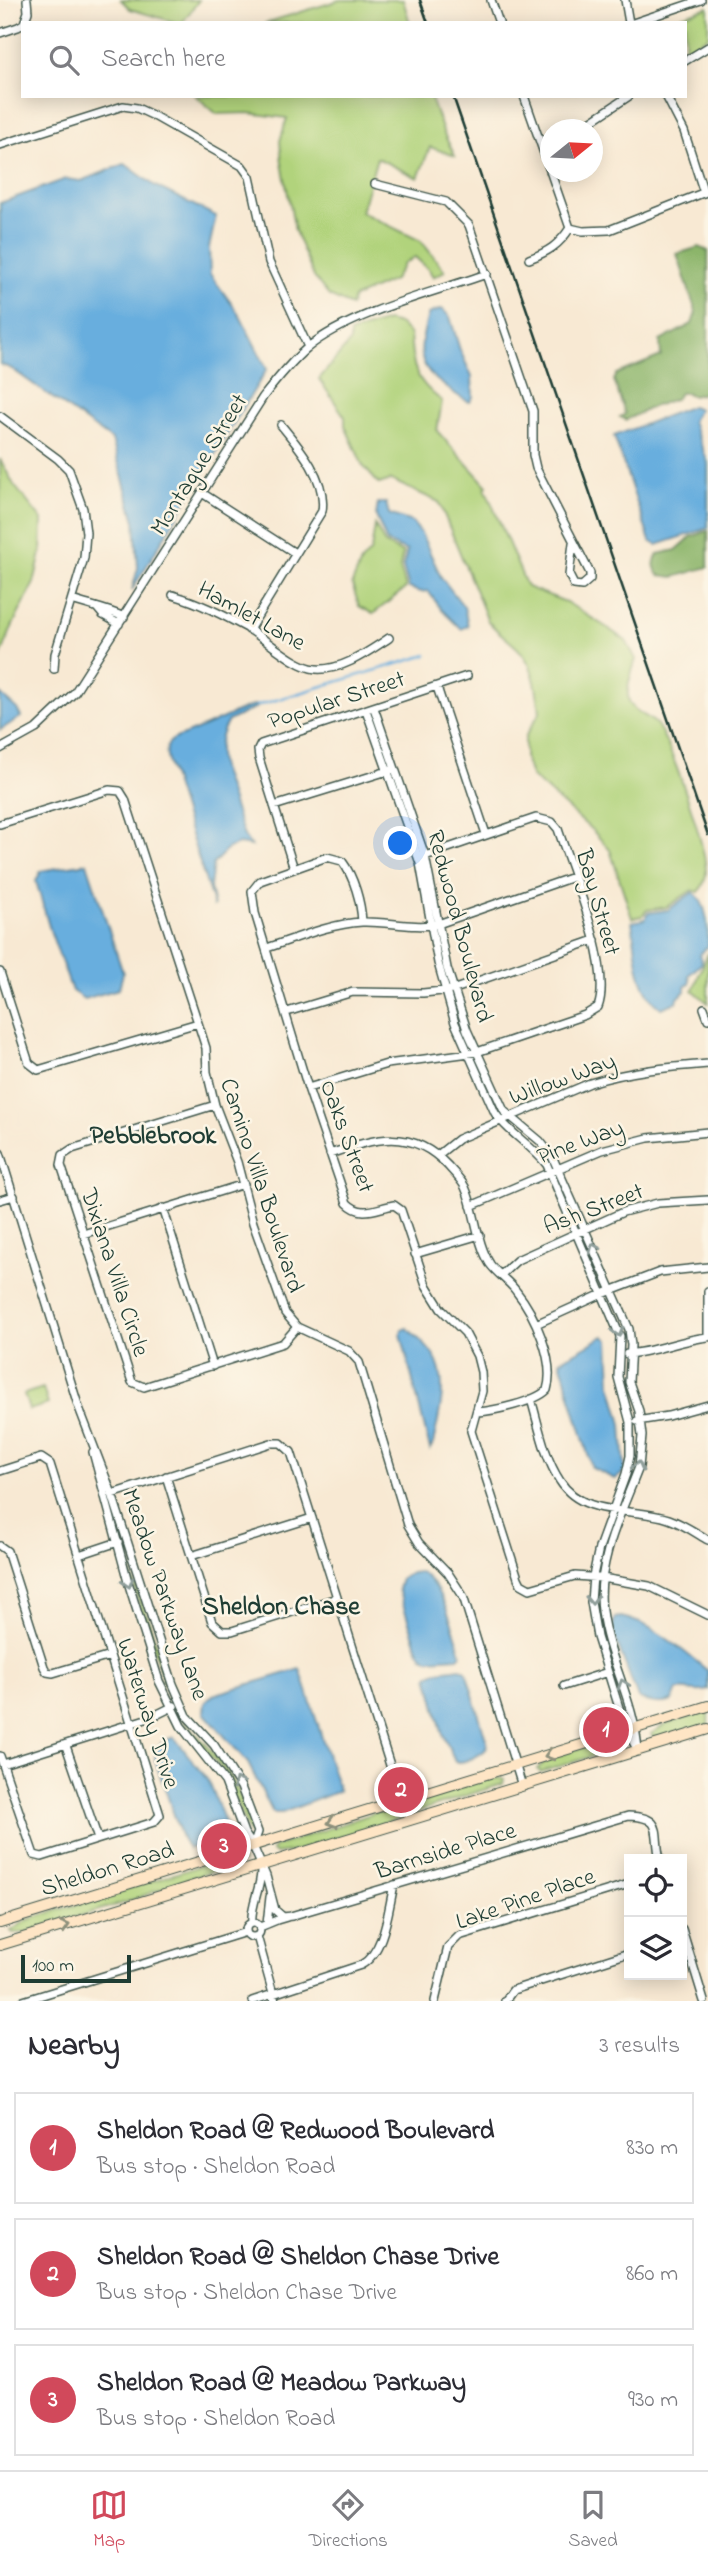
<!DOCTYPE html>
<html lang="en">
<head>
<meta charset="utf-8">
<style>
  :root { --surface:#fff; --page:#f7f7f7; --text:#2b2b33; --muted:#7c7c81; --line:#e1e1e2; --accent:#d1495b }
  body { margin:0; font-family:"Indie Flower",sans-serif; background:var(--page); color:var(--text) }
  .controls { position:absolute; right:21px; bottom:21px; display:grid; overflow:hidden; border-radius:0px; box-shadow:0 4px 18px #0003 }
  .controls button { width:63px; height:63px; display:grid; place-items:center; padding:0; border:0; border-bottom:2px solid var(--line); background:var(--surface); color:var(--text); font:35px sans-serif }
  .compass { position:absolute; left:540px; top:119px; width:63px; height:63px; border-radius:50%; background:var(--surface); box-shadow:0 4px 18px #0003; rotate:72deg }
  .scale { position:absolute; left:21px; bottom:18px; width:110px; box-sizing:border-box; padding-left:7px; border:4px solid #1f3d34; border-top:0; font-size:19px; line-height:24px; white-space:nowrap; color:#1f3d34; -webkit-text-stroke:5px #fcf5e5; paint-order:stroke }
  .you { position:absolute; left:401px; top:844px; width:24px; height:24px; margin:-18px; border:5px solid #fff; border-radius:50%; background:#1a73e8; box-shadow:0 0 0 10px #1a73e833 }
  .badge { display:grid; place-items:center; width:46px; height:46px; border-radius:50%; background:var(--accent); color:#fff; font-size:23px; font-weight:700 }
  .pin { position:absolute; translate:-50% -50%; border:4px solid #fff; box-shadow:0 2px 7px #0006 }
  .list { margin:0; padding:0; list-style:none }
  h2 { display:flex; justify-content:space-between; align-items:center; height:91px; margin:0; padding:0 28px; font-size:30px }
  h2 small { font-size:23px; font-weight:400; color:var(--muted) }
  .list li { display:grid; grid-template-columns:46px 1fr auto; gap:21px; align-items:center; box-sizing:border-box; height:112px; margin:0 14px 14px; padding:0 14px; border:2px solid var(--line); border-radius:0px }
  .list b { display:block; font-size:26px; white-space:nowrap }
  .list p { margin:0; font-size:23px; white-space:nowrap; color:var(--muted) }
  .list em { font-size:23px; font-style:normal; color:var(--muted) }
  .icon { flex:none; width:38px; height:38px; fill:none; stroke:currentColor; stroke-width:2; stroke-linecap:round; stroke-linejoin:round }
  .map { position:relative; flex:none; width:708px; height:2001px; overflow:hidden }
  .search { position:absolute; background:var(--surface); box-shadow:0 4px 18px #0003; left:21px; right:21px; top:21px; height:77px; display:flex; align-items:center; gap:18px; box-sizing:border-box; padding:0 24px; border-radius:0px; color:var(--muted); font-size:26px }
  .sheet { height:469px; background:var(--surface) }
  nav { display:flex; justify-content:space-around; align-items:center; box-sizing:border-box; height:98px; border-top:2px solid var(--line); background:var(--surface); font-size:19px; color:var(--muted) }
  nav a { display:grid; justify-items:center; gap:4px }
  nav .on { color:var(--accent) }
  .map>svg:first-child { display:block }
  .green { fill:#b1d37b; stroke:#688858; stroke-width:2 }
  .forest { fill:#8cb56b; stroke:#567950; stroke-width:2 }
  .water { fill:#68aede; stroke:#447689; stroke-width:2 }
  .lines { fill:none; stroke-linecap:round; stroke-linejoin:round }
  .stream { stroke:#68aede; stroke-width:2.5 }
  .street-casing { stroke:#40574c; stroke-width:10 }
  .secondary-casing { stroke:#40574c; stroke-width:12 }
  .street { stroke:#fff; stroke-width:7 }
  .secondary { stroke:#fee5c5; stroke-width:10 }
  .rail { stroke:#1f3d34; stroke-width:2.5 }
  .oneway { stroke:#8f9e9a }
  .oneway2 { stroke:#8e917c }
  .labels { text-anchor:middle; stroke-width:5; stroke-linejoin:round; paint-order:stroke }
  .street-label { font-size:24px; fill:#1f3d34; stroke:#fcf5e5 }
  .neighbourhood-label { font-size:26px; font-weight:bold; fill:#1f3d34; stroke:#fcf5e5 }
</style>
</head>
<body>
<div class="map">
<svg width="708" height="2001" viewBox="0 0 708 2001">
  <rect width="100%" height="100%" fill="#fcf5e5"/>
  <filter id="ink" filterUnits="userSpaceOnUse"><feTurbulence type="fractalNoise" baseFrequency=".0143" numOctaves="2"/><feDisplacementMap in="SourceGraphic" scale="14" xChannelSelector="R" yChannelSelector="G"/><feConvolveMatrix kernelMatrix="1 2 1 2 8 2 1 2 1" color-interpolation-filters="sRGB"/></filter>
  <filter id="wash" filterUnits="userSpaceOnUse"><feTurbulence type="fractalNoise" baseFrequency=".00686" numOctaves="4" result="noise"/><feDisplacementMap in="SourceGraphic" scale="28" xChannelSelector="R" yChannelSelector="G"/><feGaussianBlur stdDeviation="1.57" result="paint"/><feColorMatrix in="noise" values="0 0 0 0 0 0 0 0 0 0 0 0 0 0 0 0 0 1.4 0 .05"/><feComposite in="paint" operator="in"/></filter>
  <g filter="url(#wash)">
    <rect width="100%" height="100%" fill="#f8e9d3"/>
    <!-- green -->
    <path class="green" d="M121,0H199L182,23H178L130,9Z
      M340,0H403L410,23H265Z
      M708,7V36L685,51V23H662Z
      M196,96H430L444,134L455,156L430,147L418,178L377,158L361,212L421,241L445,271L433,277L429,270L415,257L404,263L394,280L353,298L351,306L329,296L314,277L295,231L282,163L280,141L287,118L249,113L217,114Z
      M387,321L399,324L410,335C413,368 414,380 442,401L437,431L487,486L485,488L527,587L566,602L606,627L626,641L636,659C632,672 625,688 629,701C633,713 650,716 657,725C672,747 706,846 706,872C706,880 703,885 699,892L692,890L667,907L647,910L642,916L632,918L610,850L593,831L531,776L525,757V737L540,712C537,692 535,668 521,652C511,641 498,633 488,621L439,502L391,480L379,484L363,466L345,426V417L319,379L350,342V333Z
      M0,459L14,485L42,520L41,553L34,583L13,625L0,658Z
      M375,525L385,544L403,553L400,568L406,588L373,614L359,606L352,584L361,562L371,551Z
      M708,953V1003L693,990Z
      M43,1388L48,1404L29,1410L24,1394Z
      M124,1556L145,1608L172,1696L165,1686Z
      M708,1711V1725L671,1736L653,1737L651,1734L664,1725Z
      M181,1716C191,1730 203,1740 214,1753C234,1775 244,1803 253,1831L252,1834L249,1833L223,1771L186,1726Z
      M616,1743L620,1746L618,1748L541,1772L537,1769C554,1751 592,1744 616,1743Z
      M498,1778L504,1779L503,1784C449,1800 396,1820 343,1836C321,1843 298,1852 275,1854L271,1850L274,1847L383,1810L481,1780Z
      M239,1857L243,1862L194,1877L129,1901L24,1933H13L11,1931L27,1920L225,1858Z"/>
    <!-- forest -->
    <path class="forest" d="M699,247L708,251V392L693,396L687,393H680L675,399L652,407L626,420L620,417L625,414L614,380L617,374L661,356L660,341L692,324L696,312L677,254Z
      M708,531V567L674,577L659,575C653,567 653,563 658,554L676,550L691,537Z"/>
    <!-- water -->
    <path class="water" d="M125,164L155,186L216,216L209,248L210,274L239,314L267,369L132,590L138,568L135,521L112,440L12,369L0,364V203L66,179L81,181Z
      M442,309L450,317L460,350L472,377L473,397L470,402C459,398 452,391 442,384C413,363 421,345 428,314Z
      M692,406L699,409L692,421L708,463V528L657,545L650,541L614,436Z
      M378,503H386L389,514L412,522L421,533L441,577L464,607L468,626L461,629L442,610L428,591L420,592L409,588L403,567L407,551L387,542L376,516Z
      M0,694L17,709L21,717L0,730Z
      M254,705L257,707L228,721C219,735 217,752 221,768L244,836L251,846L239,844L228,848L213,864L210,887L214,907L170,769C168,761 164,750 169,743C173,738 179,737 184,735C208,726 230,714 254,705Z
      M87,863L123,973L119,989L84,999L72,991L50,930L36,881L41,871Z
      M693,892C708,903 708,927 708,946L700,954L702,963L689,975L690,983L685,987V991L678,998L677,1002L661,1008C635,989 637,950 632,922L645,919L648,913L668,910Z
      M407,1328C418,1338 431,1349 437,1362C448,1388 438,1418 433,1444L430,1449L401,1334L402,1330Z
      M604,1336L609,1340L611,1384L622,1424L625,1472L615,1479L592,1468L560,1361Z
      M419,1572C440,1580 456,1633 461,1654L458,1657L428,1659L423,1657L418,1649L398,1589L401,1579L411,1573Z
      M621,1617C653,1623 683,1651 708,1671V1690C696,1694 689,1688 677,1690L672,1701C663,1705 647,1703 638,1698L612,1629L615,1618Z
      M461,1668L466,1671L487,1743L486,1749C479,1756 465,1763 455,1762L442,1732L428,1676L438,1671Z
      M300,1669L339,1791L282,1813H273L248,1763L204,1713L205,1703L213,1695Z
      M174,1737L209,1782L230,1835L188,1849L182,1838L155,1760C156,1746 160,1742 174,1737Z"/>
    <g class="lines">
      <!-- stream -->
      <path class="stream" d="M256,706L427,655"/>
    </g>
  </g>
  <g filter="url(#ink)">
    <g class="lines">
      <defs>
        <path id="street" d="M491,0L499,23
          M625,0L629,23
          M24,23L28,12L27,0
          M633,23L701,0
          M0,33L18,27L23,24
          M685,61L708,47
          M524,96L570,228
          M666,96L684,131L704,193
          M578,130L629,96
          M0,145L123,106L137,108L152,115L242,166L250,177L269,262L308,347
          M375,184L446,202L469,225L533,411V455L536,468L590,573V579L582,586L574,585L569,575L573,543
          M570,228L583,231L609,230L708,191
          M529,259C548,252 559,245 570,228
          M0,416L58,459L69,470L83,509L86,533L84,558L55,654L54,669
          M202,493L295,553
          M173,595C200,603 223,615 247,628C266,639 295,667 316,669C342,671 369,651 389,638
          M72,600C90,606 107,609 124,617
          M98,609L103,615L119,624
          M249,630L322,511C327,480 300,448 281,425
          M437,687L486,834
          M374,708L425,856L447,968L467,1030L504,1111L540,1141L552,1156L629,1329L631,1345L629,1382L639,1411L642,1436L639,1467C622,1512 596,1561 602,1611C608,1659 635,1702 638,1751
          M366,710L420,863L438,963L455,1023L495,1113C508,1133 532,1145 547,1165L620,1336L618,1377L630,1422V1456L626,1474L599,1548L593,1576L591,1602L597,1637L625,1727L636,1747
          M0,749L36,729L75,692L263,397C277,379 290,363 307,348C349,313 434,292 487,274
          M274,806L391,770
          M0,824L109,790L120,791L125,799L198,1023L38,1070L29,1063L0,972
          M294,869L259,758L258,750L261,744L467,676
          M362,922C361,902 354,877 342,861L327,857L260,881L252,891L255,913L308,1088L347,1203C362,1218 376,1208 394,1205L401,1210L426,1285L441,1309L465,1333L477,1356L481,1372L482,1391L471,1431L518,1578L521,1584L530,1589L575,1576L602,1578L649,1586L708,1615
          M267,948C297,938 329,924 362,922C387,921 413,929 438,924L573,877
          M704,1008L708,1019
          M287,1012L353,992L423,993L452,990L595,940
          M198,1023L206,1048L207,1072L215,1105L237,1162L253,1223L285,1313L297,1327L349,1351L359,1362L408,1525L419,1543L448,1573L463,1596L522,1786
          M308,1088L387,1064L477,1052L585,1015L598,1007C613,968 571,869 558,829L552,822L536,818L422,857
          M215,1105L72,1149L63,1155L61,1165L132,1382L144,1387L283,1343L297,1327
          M0,1153L78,1405L112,1494L173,1684L187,1716L214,1745L241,1787L258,1832L253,1846
          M330,1154C375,1138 412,1127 448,1166C454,1173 461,1179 465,1187C476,1211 476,1242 490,1264C497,1274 509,1281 516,1291C534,1313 556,1361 547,1390C535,1402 494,1411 477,1412
          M438,1155L458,1139L590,1083C629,1071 668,1067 708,1064
          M0,1200L14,1196
          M471,1206L602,1150L648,1138L708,1132
          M163,1208L213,1366
          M83,1234L244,1184
          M415,1254L480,1235
          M501,1275L517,1260L623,1212L658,1203L708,1200
          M536,1324L600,1295L660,1272L708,1267
          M708,1337V1291
          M627,1354C655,1352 680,1340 708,1337
          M531,1399C539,1426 544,1457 560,1481C583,1518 634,1507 669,1519C683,1524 696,1533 708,1540
          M637,1421L668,1416L708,1405
          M93,1452L128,1582L159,1681L181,1726L225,1782L244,1833L253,1846L266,1876L275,1910L283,1917L292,1916
          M0,1471L41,1458L50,1464L160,1815L154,1822L42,1857L34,1855L0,1756
          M166,1476L212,1622L222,1631H232L337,1598
          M112,1494L271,1443H281L291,1452L401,1800
          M0,1546L7,1551L44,1667L47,1672L53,1673L110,1656
          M79,1555L118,1542
          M191,1556L312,1518
          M564,1686L608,1672
          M66,1746L98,1839
          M3,1764L152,1717L174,1706
          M246 1930a7 7 0 1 1 14 0a7 7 0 1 1-14 0Z
          M252,1923C250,1905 261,1889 261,1871
          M267,1924L270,1897
          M260,1927L277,1920L628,1816C666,1817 653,1833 660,1859
          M682,1929L704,2001
          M257,1936L275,2001
          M23,2001L246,1932
          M252,2001L361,1965C385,1952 388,1910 394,1885
          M435,2001L448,1947L459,1936L629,1884
          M505,2001L513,1990L629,1953"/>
        <path id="secondary" d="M0,1923L708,1706
          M0,1945L708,1729"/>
      </defs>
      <!-- street casing -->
      <use href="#street" class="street-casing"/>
      <!-- secondary casing -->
      <use href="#secondary" class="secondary-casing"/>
      <!-- street -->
      <use href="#street" class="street"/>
      <!-- secondary -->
      <use href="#secondary" class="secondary"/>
      <!-- rail -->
      <path class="rail" d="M420,0L428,23
        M453,96L708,835"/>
    </g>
    <!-- one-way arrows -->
    <defs><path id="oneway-chevron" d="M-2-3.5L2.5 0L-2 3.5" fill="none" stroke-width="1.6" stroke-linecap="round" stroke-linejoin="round" transform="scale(1.75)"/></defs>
    <g class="oneway">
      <use href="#oneway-chevron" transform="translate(594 1248) rotate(-113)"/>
      <use href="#oneway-chevron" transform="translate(618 1332) rotate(74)"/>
      <use href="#oneway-chevron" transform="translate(638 1466) rotate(-76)"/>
      <use href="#oneway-chevron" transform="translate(128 1583) rotate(73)"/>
      <use href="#oneway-chevron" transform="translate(592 1600) rotate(88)"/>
      <use href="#oneway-chevron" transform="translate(623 1684) rotate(-108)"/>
      <use href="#oneway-chevron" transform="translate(238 1782) rotate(-118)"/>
    </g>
    <g class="oneway2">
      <use href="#oneway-chevron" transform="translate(549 1755) rotate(163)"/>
      <use href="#oneway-chevron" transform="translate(332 1822) rotate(163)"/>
      <use href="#oneway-chevron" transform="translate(65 1926) rotate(-17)"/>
    </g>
  </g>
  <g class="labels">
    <!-- street labels -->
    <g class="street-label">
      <text transform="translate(198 464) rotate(-58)" y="8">Montague Street</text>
      <text transform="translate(252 615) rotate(29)" y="8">Hamlet Lane</text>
      <text transform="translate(336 699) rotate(-18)" y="8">Popular Street</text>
      <text transform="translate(599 902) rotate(74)" y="8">Bay Street</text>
      <text transform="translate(461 926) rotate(75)" y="8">Redwood Boulevard</text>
      <text transform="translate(562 1078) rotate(-20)" y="8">Willow Way</text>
      <text transform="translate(348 1136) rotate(70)" y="8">Oaks Street</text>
      <text transform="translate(580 1141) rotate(-20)" y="8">Pine Way</text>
      <text transform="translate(263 1185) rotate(72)" y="8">Camino Villa Boulevard</text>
      <text transform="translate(593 1208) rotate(-21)" y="8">Ash Street</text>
      <text transform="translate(116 1272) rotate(72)" y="8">Dixiana Villa Circle</text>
      <text transform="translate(166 1594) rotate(71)" y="8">Meadow Parkway Lane</text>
      <text transform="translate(149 1713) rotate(72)" y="8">Waterway Drive</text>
      <text transform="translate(445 1850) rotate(-17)" y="8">Barnside Place</text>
      <text transform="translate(107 1868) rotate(-17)" y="8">Sheldon Road</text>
      <text transform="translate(525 1898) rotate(-19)" y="8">Lake Pine Place</text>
    </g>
    <!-- neighbourhood labels -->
    <g class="neighbourhood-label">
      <text x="153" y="1143">Pebblebrook</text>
      <text x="281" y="1614">Sheldon Chase</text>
    </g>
  </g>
</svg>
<div class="controls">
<button><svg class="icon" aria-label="locate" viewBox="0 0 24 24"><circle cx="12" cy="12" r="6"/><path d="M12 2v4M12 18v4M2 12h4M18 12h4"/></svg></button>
<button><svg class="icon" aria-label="layers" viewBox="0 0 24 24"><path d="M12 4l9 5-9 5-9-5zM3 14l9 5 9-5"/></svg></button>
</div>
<svg class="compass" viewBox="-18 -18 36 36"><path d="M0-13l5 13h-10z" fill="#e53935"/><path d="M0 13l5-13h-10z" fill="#7c7c81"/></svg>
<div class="scale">100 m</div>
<div class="you"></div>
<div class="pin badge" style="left:606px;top:1730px">1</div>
<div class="pin badge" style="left:401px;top:1790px">2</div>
<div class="pin badge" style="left:224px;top:1846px">3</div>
<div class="search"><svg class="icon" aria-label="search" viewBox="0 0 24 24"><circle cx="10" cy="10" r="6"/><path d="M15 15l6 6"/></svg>Search here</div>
</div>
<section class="sheet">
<h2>Nearby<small>3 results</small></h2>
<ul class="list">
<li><span class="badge">1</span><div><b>Sheldon Road @ Redwood Boulevard</b><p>Bus stop · Sheldon Road</p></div><em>830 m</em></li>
<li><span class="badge">2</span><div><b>Sheldon Road @ Sheldon Chase Drive</b><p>Bus stop · Sheldon Chase Drive</p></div><em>860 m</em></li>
<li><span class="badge">3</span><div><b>Sheldon Road @ Meadow Parkway</b><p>Bus stop · Sheldon Road</p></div><em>930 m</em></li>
</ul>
</section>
<nav>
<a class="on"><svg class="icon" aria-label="map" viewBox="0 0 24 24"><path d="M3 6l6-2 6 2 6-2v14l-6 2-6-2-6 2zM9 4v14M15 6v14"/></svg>Map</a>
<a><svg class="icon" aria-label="directions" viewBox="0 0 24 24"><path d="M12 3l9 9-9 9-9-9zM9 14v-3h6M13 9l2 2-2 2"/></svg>Directions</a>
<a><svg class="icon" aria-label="saved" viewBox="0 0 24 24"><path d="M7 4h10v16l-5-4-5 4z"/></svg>Saved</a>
</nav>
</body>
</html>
